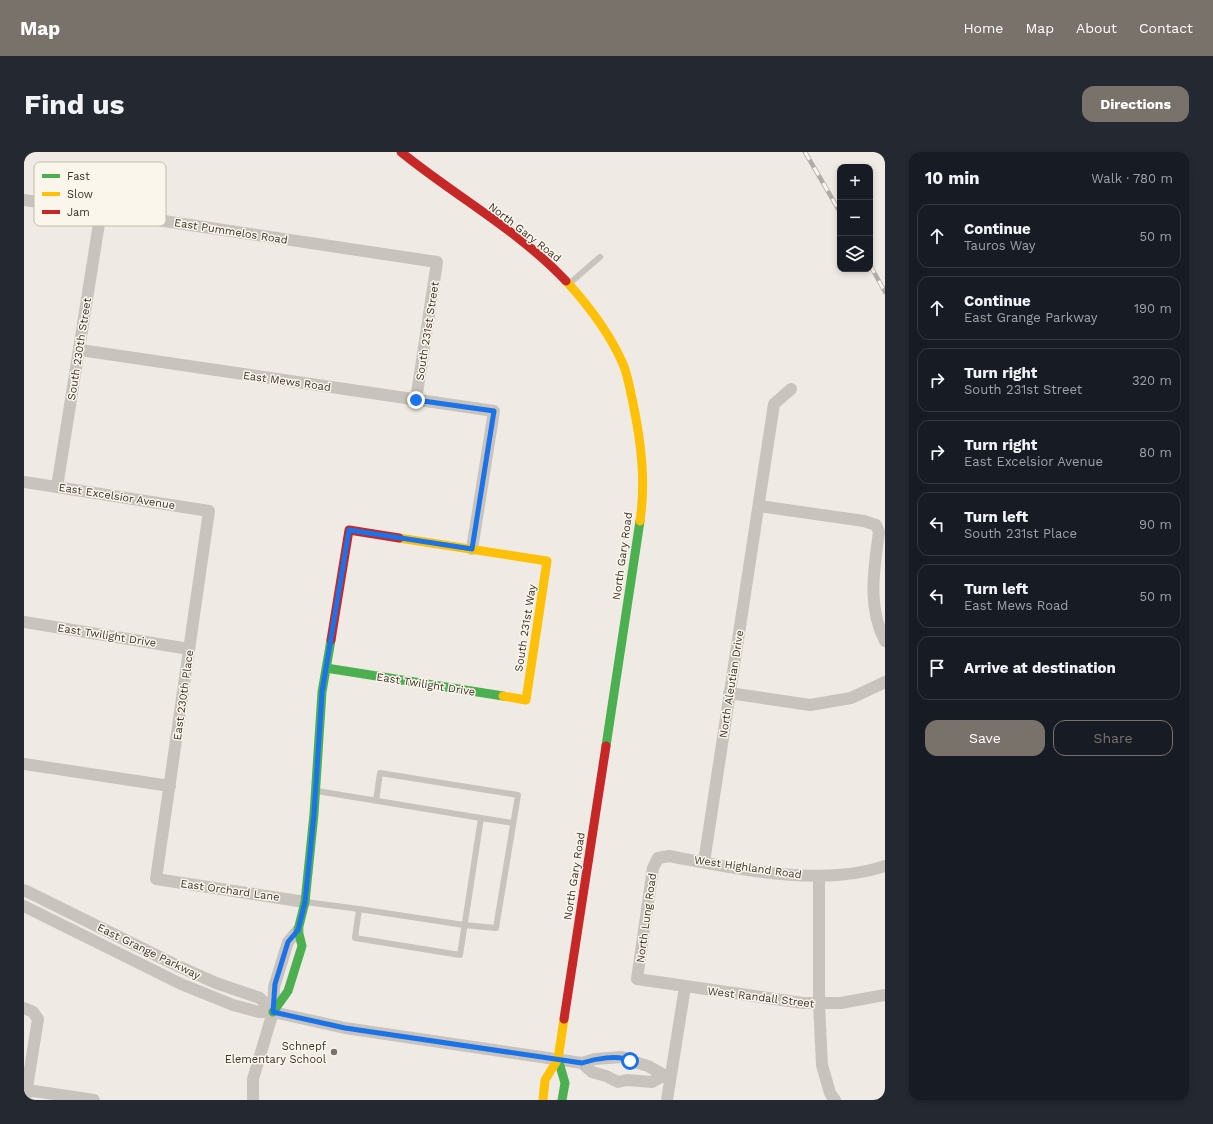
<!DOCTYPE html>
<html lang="en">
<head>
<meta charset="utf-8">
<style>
  :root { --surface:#171b24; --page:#242831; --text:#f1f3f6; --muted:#9ea1a6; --line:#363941; --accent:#79726b }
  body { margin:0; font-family:"Work Sans",sans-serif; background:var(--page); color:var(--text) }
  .controls { position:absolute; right:12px; top:12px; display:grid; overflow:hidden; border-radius:8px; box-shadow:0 2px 6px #0003 }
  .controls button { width:36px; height:36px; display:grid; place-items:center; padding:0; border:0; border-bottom:1px solid var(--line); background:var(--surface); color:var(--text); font:20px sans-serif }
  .stop { position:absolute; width:12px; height:12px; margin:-9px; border:3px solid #1a73e8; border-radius:50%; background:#fff }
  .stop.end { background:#1a73e8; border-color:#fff; box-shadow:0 1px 4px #0008 }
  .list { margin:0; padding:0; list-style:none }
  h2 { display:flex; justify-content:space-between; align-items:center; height:52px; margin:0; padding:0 16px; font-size:17px }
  h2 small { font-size:13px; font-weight:400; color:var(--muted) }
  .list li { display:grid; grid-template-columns:26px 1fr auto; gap:12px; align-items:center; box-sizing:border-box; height:64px; margin:0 8px 8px; padding:0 8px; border:1px solid var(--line); border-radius:12px }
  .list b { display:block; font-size:15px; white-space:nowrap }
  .list p { margin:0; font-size:13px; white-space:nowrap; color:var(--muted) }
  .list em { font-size:13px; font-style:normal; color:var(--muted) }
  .actions { display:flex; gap:8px; padding:12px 16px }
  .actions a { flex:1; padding:9px 0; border:1px solid var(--accent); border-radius:12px; text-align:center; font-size:14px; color:var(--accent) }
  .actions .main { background:var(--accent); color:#fff }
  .icon { flex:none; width:22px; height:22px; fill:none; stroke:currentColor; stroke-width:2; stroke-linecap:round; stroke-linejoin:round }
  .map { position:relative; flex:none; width:861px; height:948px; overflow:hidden; border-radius:12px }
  header { display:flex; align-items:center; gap:24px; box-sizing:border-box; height:56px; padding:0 20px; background:var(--accent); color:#fff }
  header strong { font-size:19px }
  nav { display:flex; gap:22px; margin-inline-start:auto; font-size:14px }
  .intro { display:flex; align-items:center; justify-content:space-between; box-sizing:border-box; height:96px; padding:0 24px }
  h1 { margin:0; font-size:28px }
  .button { padding:10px 18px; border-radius:12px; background:var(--accent); color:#fff; font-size:14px; font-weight:700 }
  main { display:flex; gap:24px; padding:0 24px }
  aside { flex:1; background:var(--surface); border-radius:12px; box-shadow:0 2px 6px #0003 }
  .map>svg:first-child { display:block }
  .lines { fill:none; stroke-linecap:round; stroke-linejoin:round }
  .lane { stroke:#c9c3bd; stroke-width:6 }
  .street { stroke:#c9c3bd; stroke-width:12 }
  .fast { stroke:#4caf50; stroke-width:9 }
  .slow { stroke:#ffc107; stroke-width:9 }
  .jam { stroke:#c62828; stroke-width:9 }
  .rail-casing { stroke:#b0aca7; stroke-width:4.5 }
  .rail { stroke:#fbf6ec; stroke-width:3; stroke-dasharray:9; stroke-linecap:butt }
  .route { stroke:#1a73e8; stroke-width:5 }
  .poi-dot { fill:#79726b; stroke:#fbf6ec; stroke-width:1.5 }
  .labels { text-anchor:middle; stroke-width:3; stroke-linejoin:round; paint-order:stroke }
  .street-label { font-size:11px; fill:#3a312a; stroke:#fbf6ec }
  .poi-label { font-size:11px; fill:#3a312a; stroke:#fbf6ec; text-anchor:end }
  .key { fill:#fbf6ec; stroke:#c1bbb2; stroke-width:1 }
  .key-label { font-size:11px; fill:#3a312a }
</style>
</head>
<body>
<header>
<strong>Map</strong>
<nav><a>Home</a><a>Map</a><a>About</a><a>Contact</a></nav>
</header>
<div class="intro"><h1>Find us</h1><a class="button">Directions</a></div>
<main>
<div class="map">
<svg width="861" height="948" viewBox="0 0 861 948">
  <rect width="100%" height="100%" fill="#efebe4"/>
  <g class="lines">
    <!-- lane -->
    <path class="lane" d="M546,131L576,105
      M457,666L489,671
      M282,750L335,757L331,786L436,803L457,666L293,639
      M335,757L440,773L472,776L494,643L356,621L352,649"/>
    <!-- street -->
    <path class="street" d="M0,48L413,110L392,248
      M56,198L470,259L448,397
      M0,330L185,359L132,727L281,750
      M33,335L77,59
      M735,354L840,369L852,373L855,380C850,417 843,454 861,489
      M0,470L165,497
      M705,541L786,553L827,546L861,530
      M0,612L146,634
      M680,710L750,252L767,237
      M861,714C797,736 709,716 645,704L634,706L629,716L613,827L779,851H817L861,843
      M795,724V852L798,913L806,941L811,948
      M0,738L154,814L192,831L236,846L249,860
      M0,754L157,832L209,853L235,860H249L321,876L558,911L571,907L598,905L607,909L624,914L640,923L646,924
      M0,856L9,860L14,867L1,948
      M558,911L568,920L582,924L594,930L603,928L628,930L640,923
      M3,938L70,948
      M229,948V927L249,860L250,835L264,790L274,778
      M643,948L661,835"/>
    <!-- fast -->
    <path class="fast" d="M302,516L479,544
      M582,594L616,369
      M249,860L264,839L278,794L274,778L281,750L290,662L298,540L307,488
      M534,907L541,931L538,948"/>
    <!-- slow -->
    <path class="slow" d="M542,129C564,153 586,182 599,212C604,224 606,238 609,251C617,290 622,329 616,369
      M375,386L523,409L502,548L479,544
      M519,948L521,928L534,907L540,867"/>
    <!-- jam -->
    <path class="jam" d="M377,0C431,44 494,78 542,129
      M307,488L325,378L375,386
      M540,867L582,594"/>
    <defs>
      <path id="rail" d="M781,0L816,60
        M846,113L861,140"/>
    </defs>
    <!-- rail casing -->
    <use href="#rail" class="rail-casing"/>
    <!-- rail -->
    <use href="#rail" class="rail"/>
  </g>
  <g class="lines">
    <!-- route -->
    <path class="route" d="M392,248L470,259L448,397L325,378L298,540L290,662L281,750L274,778L264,790L251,832L249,860L321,876L558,911C570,907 595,902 606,909"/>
  </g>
  <!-- markers -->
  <circle class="poi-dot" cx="310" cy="900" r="4"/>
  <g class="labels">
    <!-- street labels -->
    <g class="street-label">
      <text transform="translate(207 79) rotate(9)" y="4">East Pummelos Road</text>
      <text transform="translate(501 80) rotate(38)" y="4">North Gary Road</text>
      <text transform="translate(403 179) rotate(-81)" y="4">South 231st Street</text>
      <text transform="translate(55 197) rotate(-81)" y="4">South 230th Street</text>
      <text transform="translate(263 229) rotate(8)" y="4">East Mews Road</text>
      <text transform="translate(93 344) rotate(9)" y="4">East Excelsior Avenue</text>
      <text transform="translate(598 404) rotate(-82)" y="4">North Gary Road</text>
      <text transform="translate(501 476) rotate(-81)" y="4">South 231st Way</text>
      <text transform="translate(83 483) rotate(9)" y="4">East Twilight Drive</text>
      <text transform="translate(402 532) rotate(9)" y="4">East Twilight Drive</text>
      <text transform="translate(707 532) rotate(-81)" y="4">North Aleutian Drive</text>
      <text transform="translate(159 543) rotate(-82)" y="4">East 230th Place</text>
      <text transform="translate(724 715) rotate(8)" y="4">West Highland Road</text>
      <text transform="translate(550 724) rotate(-81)" y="4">North Gary Road</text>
      <text transform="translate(206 738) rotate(8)" y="4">East Orchard Lane</text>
      <text transform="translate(622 766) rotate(-82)" y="4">North Lung Road</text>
      <text transform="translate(125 799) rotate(26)" y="4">East Grange Parkway</text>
      <text transform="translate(737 845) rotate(7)" y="4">West Randall Street</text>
    </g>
    <!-- poi labels -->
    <g class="poi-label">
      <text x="302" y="898">Schnepf<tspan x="302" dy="13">Elementary School</tspan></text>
    </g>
  </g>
  <!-- legend -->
  <rect x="10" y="10" width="132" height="64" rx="6" class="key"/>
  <rect x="18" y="22" width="18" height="4" fill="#4caf50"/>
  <rect x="18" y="40" width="18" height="4" fill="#ffc107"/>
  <rect x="18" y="58" width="18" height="4" fill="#c62828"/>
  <g class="key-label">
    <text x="43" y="28">Fast</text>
    <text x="43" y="46">Slow</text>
    <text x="43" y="64">Jam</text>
  </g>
</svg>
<div class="controls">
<button>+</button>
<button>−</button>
<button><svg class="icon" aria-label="layers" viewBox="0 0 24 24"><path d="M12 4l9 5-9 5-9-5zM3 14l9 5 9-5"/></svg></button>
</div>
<div class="stop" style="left:606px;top:909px"></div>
<div class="stop end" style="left:392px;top:248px"></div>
</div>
<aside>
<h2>10 min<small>Walk · 780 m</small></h2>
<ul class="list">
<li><svg class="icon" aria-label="ahead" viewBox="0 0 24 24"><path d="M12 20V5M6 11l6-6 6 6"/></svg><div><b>Continue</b><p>Tauros Way</p></div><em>50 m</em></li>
<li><svg class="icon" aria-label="ahead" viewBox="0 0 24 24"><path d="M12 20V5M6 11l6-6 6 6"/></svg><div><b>Continue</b><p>East Grange Parkway</p></div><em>190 m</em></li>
<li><svg class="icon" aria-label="right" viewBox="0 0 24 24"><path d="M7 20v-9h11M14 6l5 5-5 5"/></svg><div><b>Turn right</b><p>South 231st Street</p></div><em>320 m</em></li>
<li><svg class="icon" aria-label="right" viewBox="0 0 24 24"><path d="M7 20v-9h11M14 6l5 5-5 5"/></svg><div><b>Turn right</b><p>East Excelsior Avenue</p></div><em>80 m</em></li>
<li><svg class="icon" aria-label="left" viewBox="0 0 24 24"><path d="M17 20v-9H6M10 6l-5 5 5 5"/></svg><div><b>Turn left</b><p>South 231st Place</p></div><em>90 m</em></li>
<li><svg class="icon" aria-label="left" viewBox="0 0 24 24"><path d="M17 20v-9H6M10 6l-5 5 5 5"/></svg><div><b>Turn left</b><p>East Mews Road</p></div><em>50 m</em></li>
<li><svg class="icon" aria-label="arrive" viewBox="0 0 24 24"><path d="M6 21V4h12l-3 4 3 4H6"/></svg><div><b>Arrive at destination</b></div></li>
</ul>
<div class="actions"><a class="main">Save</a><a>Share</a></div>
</aside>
</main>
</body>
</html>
